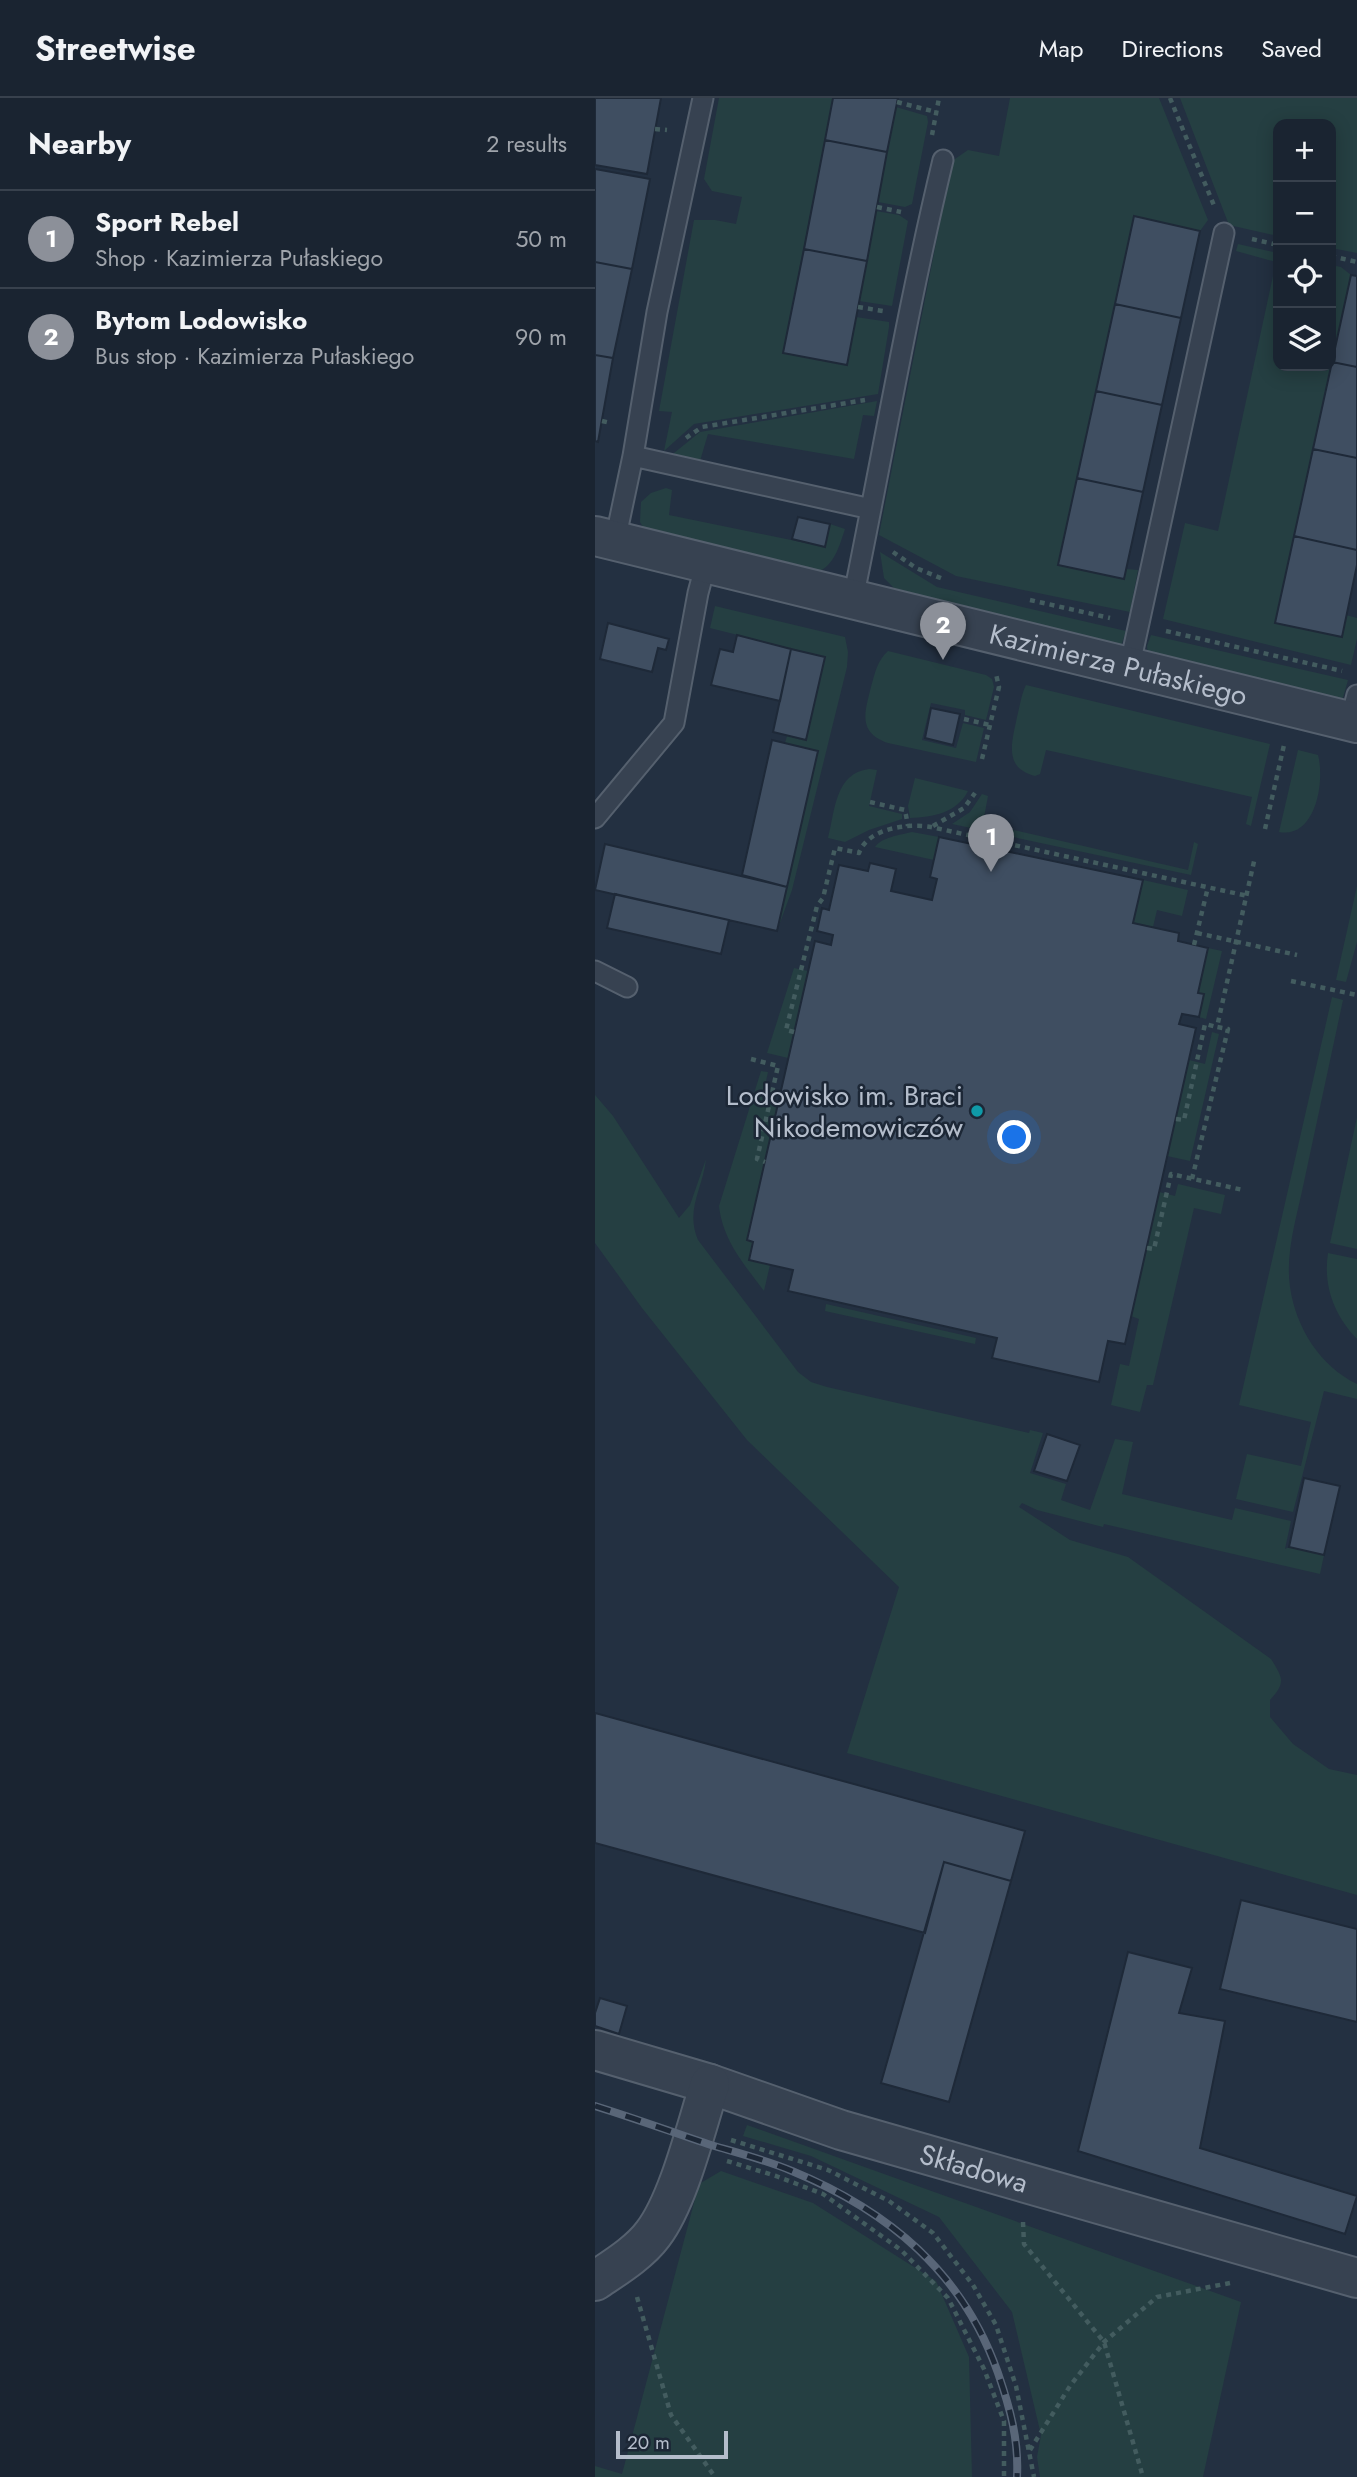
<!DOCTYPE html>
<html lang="en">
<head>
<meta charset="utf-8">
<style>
  :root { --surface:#1a2431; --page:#232c39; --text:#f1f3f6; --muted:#9fa4ab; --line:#38414d; --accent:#8c9099 }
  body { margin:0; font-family:Jost,sans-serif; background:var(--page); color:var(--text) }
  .controls { position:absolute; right:21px; top:21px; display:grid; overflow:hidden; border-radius:14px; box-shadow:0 4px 18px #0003 }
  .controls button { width:63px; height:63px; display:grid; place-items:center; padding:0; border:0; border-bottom:2px solid var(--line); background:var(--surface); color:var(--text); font:35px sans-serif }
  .scale { position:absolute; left:21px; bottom:18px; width:112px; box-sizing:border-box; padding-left:7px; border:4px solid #b4bdcb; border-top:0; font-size:19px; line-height:24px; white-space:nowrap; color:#b4bdcb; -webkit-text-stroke:5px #1c2736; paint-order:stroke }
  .you { position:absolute; left:420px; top:1040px; width:24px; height:24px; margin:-18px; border:5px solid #fff; border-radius:50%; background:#1a73e8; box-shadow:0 0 0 10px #1a73e833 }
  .badge { display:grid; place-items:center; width:46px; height:46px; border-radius:50%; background:var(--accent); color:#fff; font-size:23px; font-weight:700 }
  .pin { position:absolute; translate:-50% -58px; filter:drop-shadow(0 2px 4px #0008) }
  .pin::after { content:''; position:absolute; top:37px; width:24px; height:21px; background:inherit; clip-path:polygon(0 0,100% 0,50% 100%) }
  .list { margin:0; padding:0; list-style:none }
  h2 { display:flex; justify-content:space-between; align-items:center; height:91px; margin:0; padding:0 28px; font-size:30px }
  h2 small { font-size:23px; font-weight:400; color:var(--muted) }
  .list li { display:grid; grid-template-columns:46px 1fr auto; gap:21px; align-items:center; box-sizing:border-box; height:98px; padding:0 28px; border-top:2px solid var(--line) }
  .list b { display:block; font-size:26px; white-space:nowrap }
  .list p { margin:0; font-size:23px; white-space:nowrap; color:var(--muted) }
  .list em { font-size:23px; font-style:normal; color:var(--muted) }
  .icon { flex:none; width:38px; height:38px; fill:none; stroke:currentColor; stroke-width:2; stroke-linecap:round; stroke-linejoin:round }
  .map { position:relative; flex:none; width:762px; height:2379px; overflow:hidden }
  header { display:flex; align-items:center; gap:42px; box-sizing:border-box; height:98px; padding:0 35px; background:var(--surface); border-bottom:2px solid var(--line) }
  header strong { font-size:33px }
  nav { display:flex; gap:38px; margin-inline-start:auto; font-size:24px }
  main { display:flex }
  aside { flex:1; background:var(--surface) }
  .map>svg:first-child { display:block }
  .green { fill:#253f42 }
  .building { fill:#3f4e61; stroke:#1e2938; stroke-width:2 }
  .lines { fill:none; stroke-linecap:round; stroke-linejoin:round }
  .lane-casing { stroke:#55606e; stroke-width:23 }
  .street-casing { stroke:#55606e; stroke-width:42 }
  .path { stroke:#435c5f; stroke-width:4.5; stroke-dasharray:5 5; stroke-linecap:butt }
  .lane { stroke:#374251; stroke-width:19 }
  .street { stroke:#374251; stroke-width:38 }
  .rail-casing { stroke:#596678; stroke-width:8 }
  .rail { stroke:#1c2736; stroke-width:5; stroke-dasharray:16; stroke-linecap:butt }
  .culture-dot { fill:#0f9aa8; stroke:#1c2736; stroke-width:2.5 }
  .labels { text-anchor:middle; stroke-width:5; stroke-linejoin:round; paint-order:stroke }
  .street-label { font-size:28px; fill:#b4bdcb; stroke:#1c2736 }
  .poi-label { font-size:28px; fill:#b4bdcb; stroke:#1c2736; text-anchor:end }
</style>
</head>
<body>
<header>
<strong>Streetwise</strong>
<nav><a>Map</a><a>Directions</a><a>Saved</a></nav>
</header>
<main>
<aside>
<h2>Nearby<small>2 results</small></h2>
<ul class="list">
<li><span class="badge">1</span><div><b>Sport Rebel</b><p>Shop · Kazimierza Pułaskiego</p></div><em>50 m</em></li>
<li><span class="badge">2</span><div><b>Bytom Lodowisko</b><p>Bus stop · Kazimierza Pułaskiego</p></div><em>90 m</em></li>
</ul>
</aside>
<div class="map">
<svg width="762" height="2379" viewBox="0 0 762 2379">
  <rect width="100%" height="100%" fill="#233041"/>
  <!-- green -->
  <path class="green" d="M124,0H238L188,254L261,219L294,224V229L283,296L99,326L69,353L77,314L64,313L99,122H120L141,126L147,99L117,93L109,81Z
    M415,0H564L613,122L605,133L540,119L463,467L529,481L531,471L543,472L535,514L361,478L284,437L357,63L373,52L404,58Z
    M585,0H762V155L736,150V26H683V138L634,127Z
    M301,9L332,18L333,24L317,106L310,109L283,104Z
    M281,113L304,117L313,123L297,208L264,203Z
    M643,146L683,155V268H736V167L746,169L756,177L680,525L746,539L751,517L762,520V541L756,567L568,521L590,425L623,433L681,164L641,153Z
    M282,303L279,318L268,317L259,361L113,336L105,363L79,361V355L105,334Z
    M71,390L77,392L74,417L230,449L235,426L250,431C244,449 239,469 220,475L55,441L45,424L46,404L56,395Z
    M285,454L342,489L531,533L525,551L299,490L289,480Z
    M120,508L250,539L253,554L252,569L197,792L182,833L223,654L190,645L192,638L211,642L230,559L115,530Z
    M556,537L753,582L747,603L553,556L552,548Z
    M293,553L391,577L397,581L399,589L391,622L370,617V612L336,605L327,642L361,650L368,625L389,630L381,664L293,645C262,634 270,614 276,589C280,575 282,563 293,553Z
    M431,587L675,646L656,728L651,726L657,699L465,655L451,652L445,676L440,678C408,670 417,644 422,619C425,608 426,597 431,587Z
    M703,652L723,657C730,683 721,741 684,734Z
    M274,671L282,672L274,708L307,716V721L274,732L250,744L233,740C240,713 240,675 274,671Z
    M320,680L373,693C362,715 338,719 315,720L313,708Z
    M387,696L393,698L388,725L593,772L599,744L603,746L596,777L357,726L375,714Z
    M317,734L344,739L339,762L280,749C287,739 305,737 317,734Z
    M548,782L593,792L587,818L562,812L558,829L538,825Z
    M762,788V844L751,884L741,882Z
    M613,850L627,853L611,921L604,919L609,897L603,895Z
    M199,870L213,873L193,960L172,955Z
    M737,899L748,902C735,963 722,1023 709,1084C702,1118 690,1155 695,1189C701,1230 725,1268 762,1286V1301L729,1293L698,1414L641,1401L652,1356L706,1368L716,1324L644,1307Z
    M617,934L624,936L595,1063L572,1058L594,962L610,966Z
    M166,973L173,974L167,1001L183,1005L152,1142L158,1144L154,1162L175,1167L169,1193C149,1166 128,1143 124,1108Z
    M0,997L18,1018L84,1120L95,1107L111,1061C108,1091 90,1111 103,1142L203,1274L216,1284L232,1289L434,1335L435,1332L448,1335L435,1375L471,1386L466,1402L495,1412L520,1341L538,1344L527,1396L637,1422L640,1410L696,1423L690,1451L694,1449L729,1457L725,1476L509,1426L508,1429L442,1412L427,1405L424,1409L475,1442L533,1459L676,1561C688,1580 691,1585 675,1602V1619L698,1646L734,1671L762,1677V1797L252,1655L304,1489L152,1342L47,1210L0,1145Z
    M762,1019V1151L735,1145Z
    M583,1086L630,1097L626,1116L599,1110L558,1287H552L545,1314L516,1307L525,1266L534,1268L544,1221L536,1218L564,1094L580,1098Z
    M733,1155L762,1161V1241C739,1217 728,1188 733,1155Z
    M231,1206L381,1240L380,1246L230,1213Z
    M152,2027L646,2204L608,2379H445L442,2359L446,2337L417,2214L344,2119L216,2058L148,2038Z
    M126,2073L218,2105L341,2183L374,2259L377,2379H0V2368L27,2376L104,2086Z"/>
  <!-- building -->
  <path class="building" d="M0,0H66L52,76L0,67Z
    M238,0H303L292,54L230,42Z
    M230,42L292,54L272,163L209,151Z
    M0,71L55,81L37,171L0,164Z
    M539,118L605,133L586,220L520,206Z
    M209,151L272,163L252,267L188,255Z
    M0,164L37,171L18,260L0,257Z
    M756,177L762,178V269L737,264Z
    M520,206L586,220L567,307L501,293Z
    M0,257L18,260L3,344L0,343Z
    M737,264L762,269V360L718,351Z
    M501,293L567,307L548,394L482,380Z
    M718,351L762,360V452L699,438Z
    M482,380L548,394L529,481L463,467Z
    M203,419L235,426L230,449L197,441Z
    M699,438L762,452V467L747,539L680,525Z
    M13,525L74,541L71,552L63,550L57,574L5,561Z
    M142,537L196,551L185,603L116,587L125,551L138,554Z
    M196,551L230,559L211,642L178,634Z
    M336,610L365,616L358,647L330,640Z
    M177,642L223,653L192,789L147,777Z
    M344,739L548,782L538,825L584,835L583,843L613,850L603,895L609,896L604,919L587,916L584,926L601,930L530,1246L513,1243L504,1284L397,1260L402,1240L193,1193L198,1172L154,1162L158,1144L152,1142L220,843L236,847L238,837L222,833L227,810L234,812L244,767L273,773L275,765L301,771L296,793L337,802L342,781L335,779Z
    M10,746L192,789L182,833L0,792Z
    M20,796L134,822L126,856L12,830Z
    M452,1336L485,1347L472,1383L439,1373Z
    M709,1380L745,1388L729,1457L694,1449Z
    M0,1615L430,1733L416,1783L349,1764L330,1835L0,1745Z
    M349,1764L416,1783L354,2004L286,1985Z
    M646,1802L762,1831V1924L625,1891Z
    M533,1854L597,1870L584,1915L630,1923L605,2050L762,2098L750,2136L483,2053Z
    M5,1900L32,1908L24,1936L0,1928V1915Z"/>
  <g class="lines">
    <defs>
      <path id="lane" d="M38,358L276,411
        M20,443L38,358L62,214L108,0
        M258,501C288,355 313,207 348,62
        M534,571L629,135
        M755,624L762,597
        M0,720L79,625L103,495L111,465
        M0,873L32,889"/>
      <g id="street">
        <path id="s1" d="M0,438L762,625"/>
        <path id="s2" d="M0,1952L115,1986L246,2032L762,2180"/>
        <path d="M0,2183C19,2170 44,2155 58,2136C84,2102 101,2029 115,1986"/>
      </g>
    </defs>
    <!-- lane casing -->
    <use href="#lane" class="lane-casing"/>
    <!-- street casing -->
    <use href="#street" class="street-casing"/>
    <!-- path -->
    <path class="path" d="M575,0L620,110
      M302,4L341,14
      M60,31L72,32
      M337,37L344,0
      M282,109L306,114
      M657,141L683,147
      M736,158L762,164
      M263,209L288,213
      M7,323L16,325
      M91,340L107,329L270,302
      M298,454L321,470L348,481
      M435,502L515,520
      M571,533L747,573
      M369,621L395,627
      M387,661L404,589L401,576
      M275,704L310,712L313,728
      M338,728L369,710L380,695
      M670,731L689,647
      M602,835L702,857
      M599,847L613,789
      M696,883L762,897
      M199,934L191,932L222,808L228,800L240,750L264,755C273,730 313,725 336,729L653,798
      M156,961L183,968L162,1061L170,1064
      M581,1021L589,1022L610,926L622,929
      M597,1081L633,931L622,929L660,759
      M552,1150L559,1151L576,1076L648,1092
      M136,2042L233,2072L294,2103L338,2135L378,2187L401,2227L421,2288L439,2379
      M132,2063L181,2078L228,2096L306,2152L353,2200L389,2271L409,2323V2379
      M428,2124L429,2146L509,2244L548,2379
      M42,2199L76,2317L120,2379
      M435,2352L475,2288L509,2244L562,2199L635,2185"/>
    <!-- lane -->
    <use href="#lane" class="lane"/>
    <!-- street -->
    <use href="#street" class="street"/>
    <defs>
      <path id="rail" d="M0,2008C39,2020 77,2034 116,2047C143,2055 171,2062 197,2073C294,2113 368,2175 403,2275C415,2310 424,2342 422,2379"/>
    </defs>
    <!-- rail casing -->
    <use href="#rail" class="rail-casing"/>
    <!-- rail -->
    <use href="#rail" class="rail"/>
  </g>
  <!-- markers -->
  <circle class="culture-dot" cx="382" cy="1013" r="7"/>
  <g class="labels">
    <!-- street labels -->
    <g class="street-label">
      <text dy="10" stroke="none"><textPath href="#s1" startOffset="539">Kazimierza Pułaskiego</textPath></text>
      <text dy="10" stroke="none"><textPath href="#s2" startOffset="397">Składowa</textPath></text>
    </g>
    <!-- poi labels -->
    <g class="poi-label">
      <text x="368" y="1007">Lodowisko im. Braci<tspan x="368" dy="32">Nikodemowiczów</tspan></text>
    </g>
  </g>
</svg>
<div class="controls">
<button>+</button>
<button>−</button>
<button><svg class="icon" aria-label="locate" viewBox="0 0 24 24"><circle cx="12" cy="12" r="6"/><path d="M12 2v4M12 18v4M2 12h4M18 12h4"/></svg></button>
<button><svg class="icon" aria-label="layers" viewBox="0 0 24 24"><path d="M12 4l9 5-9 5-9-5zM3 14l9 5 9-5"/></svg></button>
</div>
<div class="scale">20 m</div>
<div class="you"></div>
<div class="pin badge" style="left:396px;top:774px">1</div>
<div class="pin badge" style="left:348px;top:562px">2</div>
</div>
</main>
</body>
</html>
